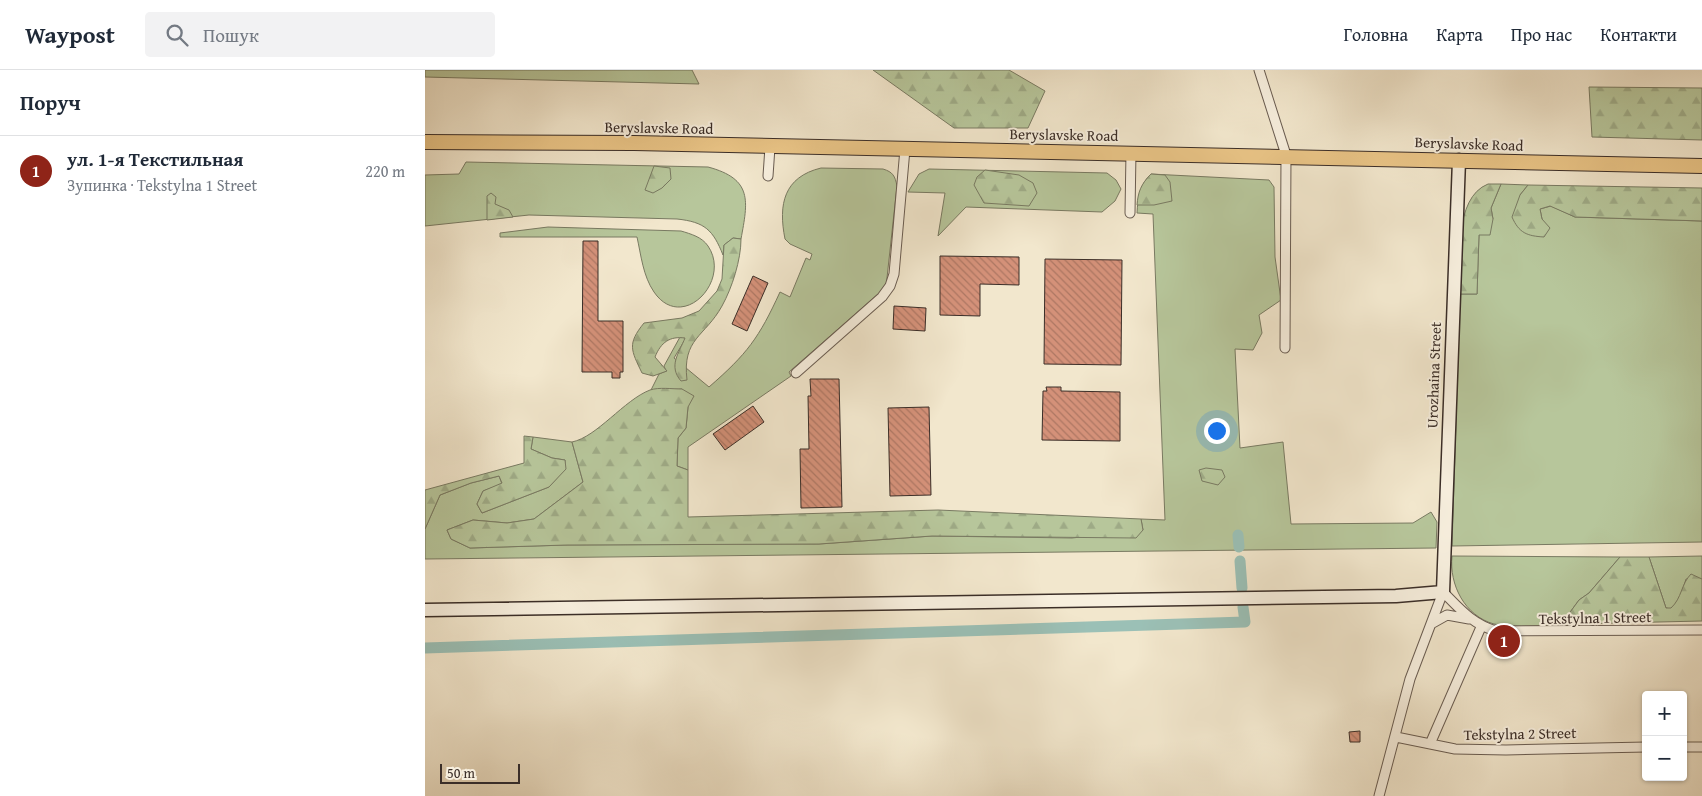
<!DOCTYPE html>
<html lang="uk">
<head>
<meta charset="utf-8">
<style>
  :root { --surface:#fff; --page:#f2f2f3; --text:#1f2937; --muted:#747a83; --line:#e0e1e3; --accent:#8f2418 }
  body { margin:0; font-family:"Gentium Book Plus",serif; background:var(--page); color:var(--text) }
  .controls { position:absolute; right:15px; bottom:15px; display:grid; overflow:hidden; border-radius:5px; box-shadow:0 1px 4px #0004 }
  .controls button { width:45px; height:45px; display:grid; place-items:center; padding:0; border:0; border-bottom:1px solid var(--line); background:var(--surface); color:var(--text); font:25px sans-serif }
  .scale { position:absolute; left:15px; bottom:12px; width:80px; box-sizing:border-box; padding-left:5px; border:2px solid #3b2e28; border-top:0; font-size:14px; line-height:18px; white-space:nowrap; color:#3b2e28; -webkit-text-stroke:4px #f7efde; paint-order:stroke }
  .you { position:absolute; left:791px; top:360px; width:18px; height:18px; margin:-12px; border:4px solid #fff; border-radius:50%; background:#1a73e8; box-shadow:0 0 0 8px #1a73e833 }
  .badge { display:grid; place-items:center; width:32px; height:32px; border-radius:50%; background:var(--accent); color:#fff; font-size:16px; font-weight:700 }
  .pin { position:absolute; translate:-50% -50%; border:2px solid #fff; box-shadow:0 1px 5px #0006 }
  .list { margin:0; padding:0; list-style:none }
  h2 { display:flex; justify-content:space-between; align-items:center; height:65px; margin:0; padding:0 20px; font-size:21px }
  h2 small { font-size:16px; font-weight:400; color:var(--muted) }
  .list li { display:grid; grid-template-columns:32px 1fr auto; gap:15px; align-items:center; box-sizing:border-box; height:70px; padding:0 20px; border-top:1px solid var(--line) }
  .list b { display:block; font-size:19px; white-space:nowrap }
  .list p { margin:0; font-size:16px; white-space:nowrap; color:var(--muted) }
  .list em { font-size:16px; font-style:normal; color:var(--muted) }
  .icon { flex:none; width:28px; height:28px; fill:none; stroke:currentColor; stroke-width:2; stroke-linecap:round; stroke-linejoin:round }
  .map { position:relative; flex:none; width:1277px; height:726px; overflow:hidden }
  header { display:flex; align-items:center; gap:30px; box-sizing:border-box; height:70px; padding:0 25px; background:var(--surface); border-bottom:1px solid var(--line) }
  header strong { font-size:24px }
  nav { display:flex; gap:28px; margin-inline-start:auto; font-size:18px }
  .search { width:350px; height:45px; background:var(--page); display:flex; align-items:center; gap:12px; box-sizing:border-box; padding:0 18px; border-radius:5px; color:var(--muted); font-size:19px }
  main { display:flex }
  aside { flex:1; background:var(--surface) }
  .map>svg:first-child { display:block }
  .green { fill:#b7c69b; stroke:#797a62 }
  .forest { fill:url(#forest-firs); stroke:#797a62 }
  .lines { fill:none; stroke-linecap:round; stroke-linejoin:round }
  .canal { stroke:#9bc0b6; stroke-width:11 }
  .building { fill:url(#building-back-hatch); stroke:#3b2e28 }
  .street-casing { stroke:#695c51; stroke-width:11 }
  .secondary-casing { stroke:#3b2e28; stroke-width:15 }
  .primary-casing { stroke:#3b2e28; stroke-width:16 }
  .street { stroke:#f7efde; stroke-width:9 }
  .secondary { stroke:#f7efde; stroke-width:12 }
  .primary { stroke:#e9c486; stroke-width:14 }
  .labels { text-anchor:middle; stroke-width:4; stroke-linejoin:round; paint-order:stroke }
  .street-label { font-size:15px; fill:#3b2e28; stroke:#f7efde }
</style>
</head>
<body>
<header>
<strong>Waypost</strong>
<div class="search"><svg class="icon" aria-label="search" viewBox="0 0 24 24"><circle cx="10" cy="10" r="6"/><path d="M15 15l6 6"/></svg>Пошук</div>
<nav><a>Головна</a><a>Карта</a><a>Про нас</a><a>Контакти</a></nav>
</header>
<main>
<aside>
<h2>Поруч<small></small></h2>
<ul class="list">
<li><span class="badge">1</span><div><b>ул. 1-я Текстильная</b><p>Зупинка · Tekstylna 1 Street</p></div><em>220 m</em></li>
</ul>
</aside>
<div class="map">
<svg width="1277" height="726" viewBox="0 0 1277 726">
  <defs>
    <pattern id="forest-firs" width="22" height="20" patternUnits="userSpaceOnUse" patternTransform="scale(1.25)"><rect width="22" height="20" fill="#b7c69b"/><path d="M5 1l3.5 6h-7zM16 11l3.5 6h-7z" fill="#9eaa86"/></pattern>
    <pattern id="building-back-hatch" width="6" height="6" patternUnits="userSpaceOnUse" patternTransform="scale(1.25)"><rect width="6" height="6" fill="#d49179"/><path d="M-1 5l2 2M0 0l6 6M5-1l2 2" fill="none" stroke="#ad7763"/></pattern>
  </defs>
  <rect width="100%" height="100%" fill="#f2e7cd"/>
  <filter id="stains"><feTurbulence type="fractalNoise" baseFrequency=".004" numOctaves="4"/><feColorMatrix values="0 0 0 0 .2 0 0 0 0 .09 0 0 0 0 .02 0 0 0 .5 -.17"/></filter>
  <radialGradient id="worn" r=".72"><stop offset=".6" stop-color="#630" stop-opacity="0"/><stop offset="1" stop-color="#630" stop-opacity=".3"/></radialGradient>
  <!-- green -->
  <path class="green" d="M0,0H267L274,14L0,7Z
    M41,92L283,97C328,109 323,131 316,169L308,168L299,175L298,185C288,160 280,152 252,149L104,145L0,156V105L34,104Z
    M396,98L458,99C468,102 470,106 472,116L461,217L364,302L366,306L263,377V400L252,396L253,368L261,358L263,337L257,319L226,320L234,304L241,301L239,296L255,267L261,268L249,288L284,317C322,284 334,268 355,222L365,227L381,188L385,190L387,184L365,174L360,169C353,134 359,107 396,98Z
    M504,99L682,103L691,110L696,119L690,131L677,142L541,137L513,166L520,123L483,122L494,104Z
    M726,104L844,110L849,117L850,187L856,230L834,245L837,263L828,280L810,279L815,378L858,372L866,454L988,453L1006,442L1012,452L1011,478L0,489V459L15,425L46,413L74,406L77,414L58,421L52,434L57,443L124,417L140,399V390L127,388L106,379L108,367L147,372L158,412L109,449L82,453L48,450L22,460L26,469L45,478L142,475L394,474L507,466L647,468L718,460L716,449L740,450L728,144L712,143C713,127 714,116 726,104Z
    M1076,114L1103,115L1095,125L1117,149L1115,139L1126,136L1150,147L1277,151V472L1027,476L1035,224H1052L1054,165L1068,149L1066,138Z
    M123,157L256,161C266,164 277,167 283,176C307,211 257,263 229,222C218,206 216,185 212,167H75V163Z
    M1027,486L1195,487L1164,523L1154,530L1143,545L1147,554C1127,555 1088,559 1069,554C1040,546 1024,515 1027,486Z
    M1277,486V509H1261L1254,531L1246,539L1241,538L1224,487Z"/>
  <!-- forest -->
  <path class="forest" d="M448,0H584L620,21L603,58H529Z
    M1164,17L1277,18V70L1167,67Z
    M229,96L245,98L246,109L237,118L228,123L220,120Z
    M560,100L594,105L608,113L612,123L604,136L559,133L549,115L552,107Z
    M726,104L740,105L745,112L747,131L729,135H712C713,122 716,114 726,104Z
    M1063,114H1076L1066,138L1068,149L1065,165H1054L1052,224H1035C1035,193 1028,128 1063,114Z
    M1103,115L1277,118V151L1150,147L1125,136L1115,139L1117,149L1125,158L1119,167C1102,166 1094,163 1087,147L1095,125Z
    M66,123L71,127L70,134L84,140L88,147L62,150V126Z
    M308,168L316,169C316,190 307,218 297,236C280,267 257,268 262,310L256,311C243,296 254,283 260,268C245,266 236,272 230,287L242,301L228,306L217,303C206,280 202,274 219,253L257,248L274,241L292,221L297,209L299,175Z
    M257,319L269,326L263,337L261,358L253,368L252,396L263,400V447L513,440L716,449L718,460L711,468L507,466L394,474L142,475L45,478L26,469L22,460L48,450L82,453L109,449L158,412L147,372C172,367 199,330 225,320C234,317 247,319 257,319Z
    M99,366L108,367L106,379L127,388L140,390L141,399L124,417L57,443L52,434L58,421L77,413L74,406L46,413L15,425L0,459V420L99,393Z
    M781,398L797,400L800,407L793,415L777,411L774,400Z
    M1195,487H1224L1241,538H1246C1257,528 1256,514 1266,504L1277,509V551L1147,554L1143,545L1154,530L1164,523Z"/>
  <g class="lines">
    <!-- canal -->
    <path class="canal" d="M813,465L814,477
      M815,491L817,518
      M0,578L820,552L818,537"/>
  </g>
  <!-- building -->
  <path class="building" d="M158,171H173V251H198V302H195V308H187V302H157Z
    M515,186L594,187V215L555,214V246L515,245Z
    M620,189L697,190L696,295L619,294Z
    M328,206L343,213L322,261L307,254Z
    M469,236L501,238L500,261L468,259Z
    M385,309H414L417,437L376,438L375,379H384L383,326H386Z
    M621,317H636V321L695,322V371L617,370L618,321H622Z
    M328,336L339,352L300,380L288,364Z
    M504,337L506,425L465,426L463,338Z
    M935,661V672H925L924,662Z"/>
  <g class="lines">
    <defs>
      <path id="street" d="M834,0L861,85L860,278
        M343,106L345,77
        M705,143L706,82
        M371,303L457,227L465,216L469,204L480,79
        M1006,554L1022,545L1044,549
        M971,667L1030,679L1081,680L1221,677
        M1005,674L1056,557
        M1258,677H1277
        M954,726L985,609L1018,522C1035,539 1047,554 1071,561L1277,560"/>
      <path id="secondary" d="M0,540L971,526L1018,522L1034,90"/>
      <path id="primary" d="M0,72L209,73L1277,96"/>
    </defs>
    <!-- street casing -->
    <use href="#street" class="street-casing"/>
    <!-- secondary casing -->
    <use href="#secondary" class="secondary-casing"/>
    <!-- primary casing -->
    <use href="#primary" class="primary-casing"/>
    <!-- street -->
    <use href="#street" class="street"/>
    <!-- secondary -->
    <use href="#secondary" class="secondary"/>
    <!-- primary -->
    <use href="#primary" class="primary"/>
  </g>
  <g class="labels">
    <!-- street labels -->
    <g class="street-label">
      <text transform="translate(234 58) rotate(1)" y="5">Beryslavske Road</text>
      <text transform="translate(639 65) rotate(1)" y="5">Beryslavske Road</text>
      <text transform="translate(1044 74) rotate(2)" y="5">Beryslavske Road</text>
      <text transform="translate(1009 305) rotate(-88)" y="5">Urozhaina Street</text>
      <text transform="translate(1170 548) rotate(-1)" y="5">Tekstylna 1 Street</text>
      <text transform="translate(1095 664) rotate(-1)" y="5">Tekstylna 2 Street</text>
    </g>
  </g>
  <rect width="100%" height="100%" filter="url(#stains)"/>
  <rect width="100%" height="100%" fill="url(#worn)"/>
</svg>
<div class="controls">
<button>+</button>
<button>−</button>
</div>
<div class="scale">50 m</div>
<div class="you"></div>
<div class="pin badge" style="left:1079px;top:571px">1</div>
</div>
</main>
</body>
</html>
